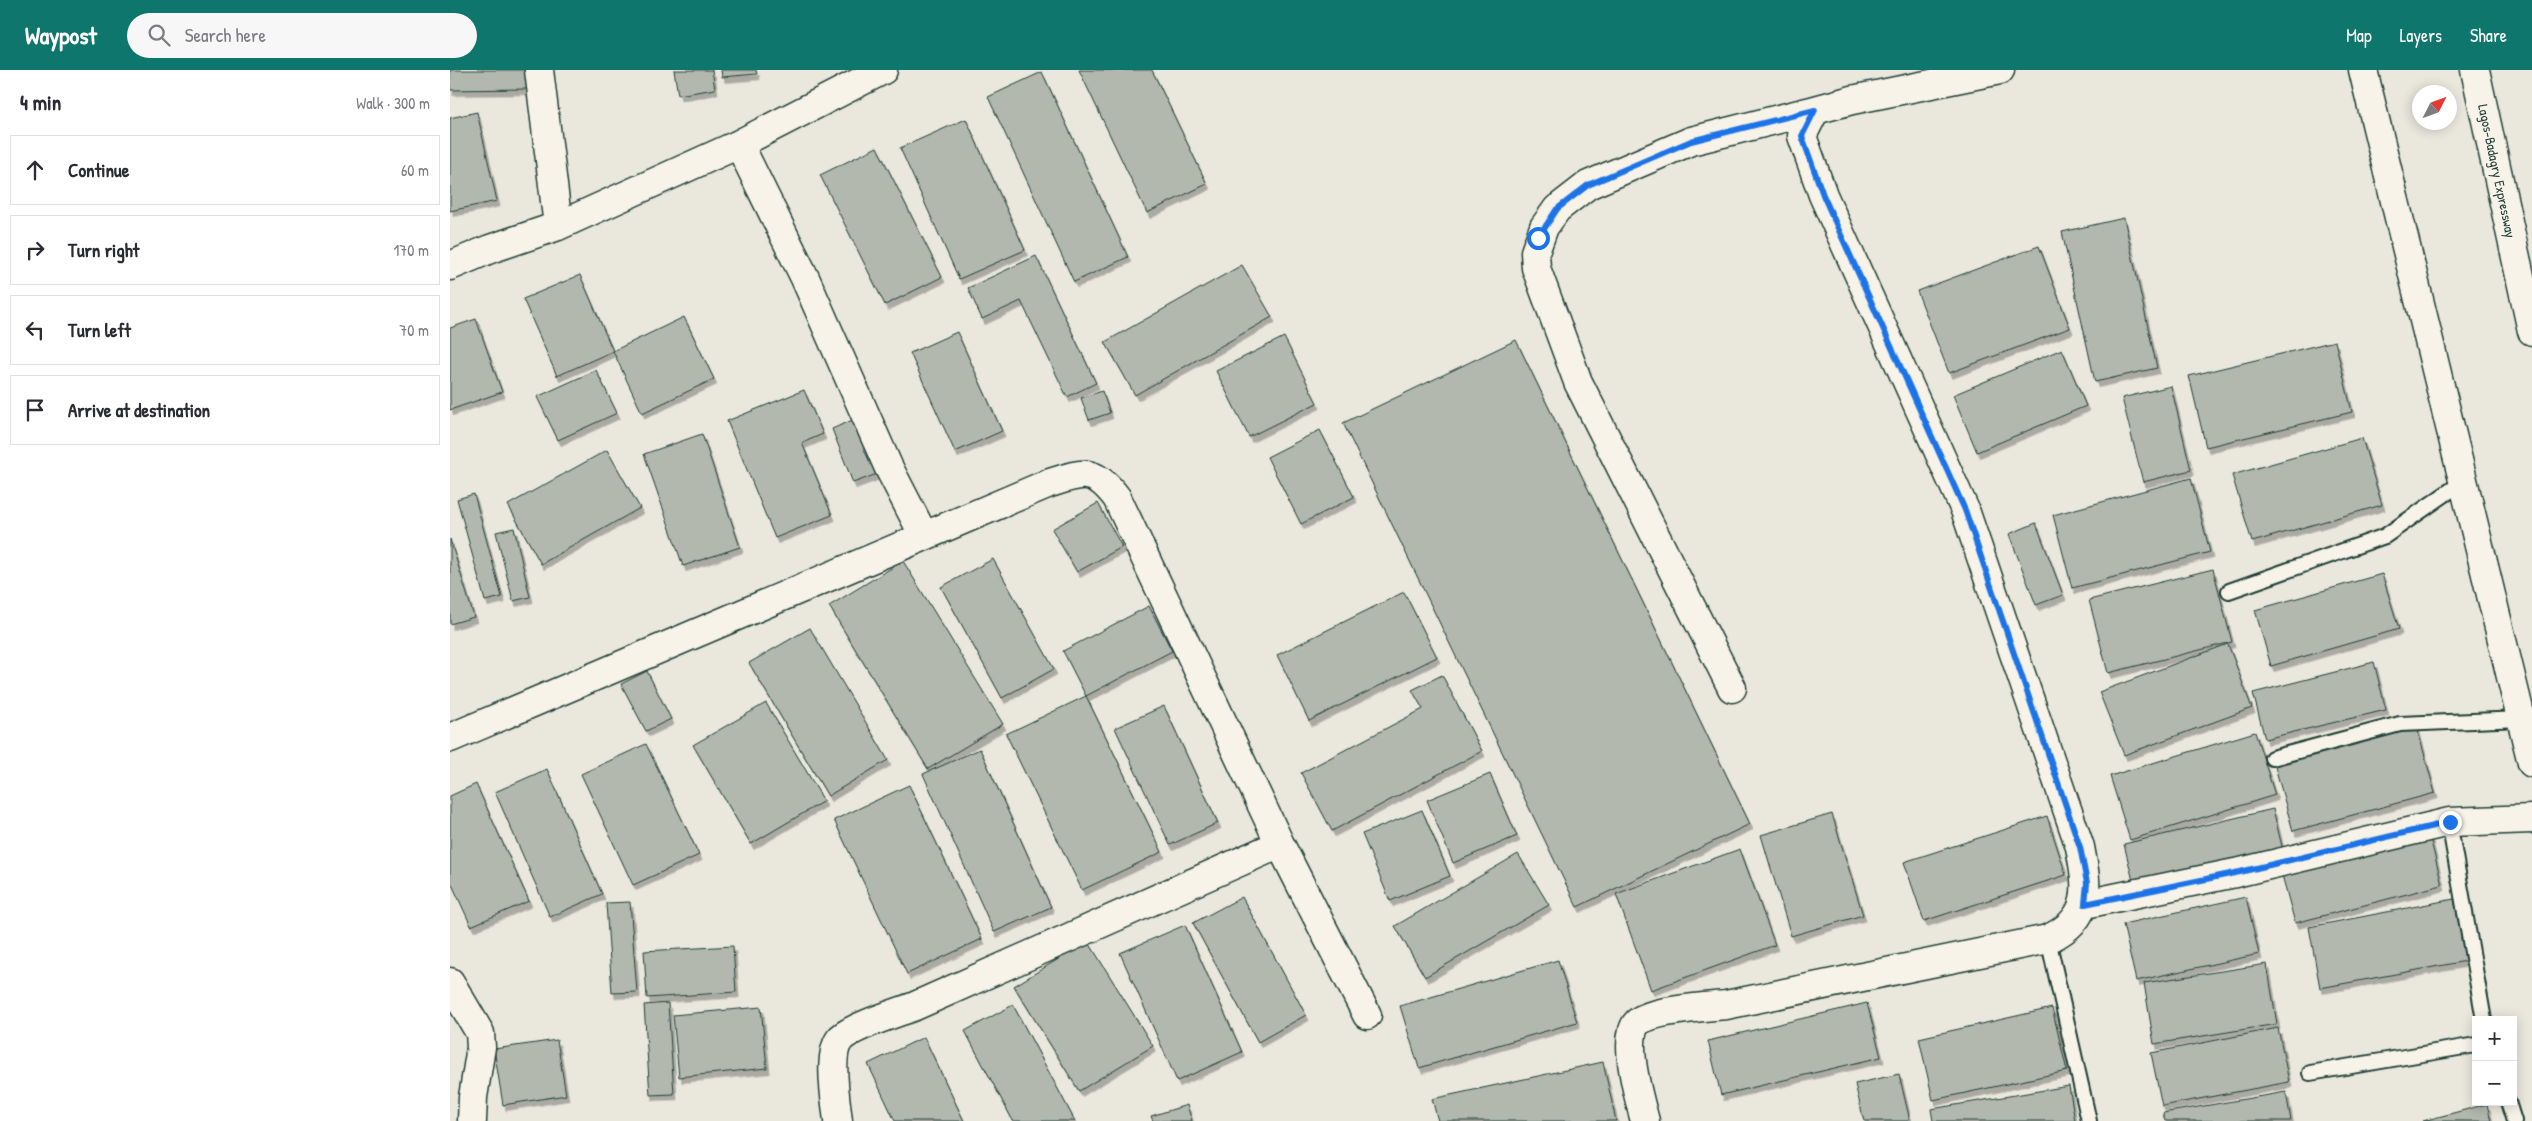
<!DOCTYPE html>
<html lang="en">
<head>
<meta charset="utf-8">
<style>
  :root { --surface:#fff; --page:#f7f7f7; --text:#2b2b33; --muted:#7c7c81; --line:#e1e1e2; --accent:#0f766e }
  body { margin:0; font-family:"Patrick Hand",sans-serif; background:var(--page); color:var(--text) }
  .controls { position:absolute; right:15px; bottom:15px; display:grid; overflow:hidden; border-radius:0px; box-shadow:0 2px 12px #0003 }
  .controls button { width:45px; height:45px; display:grid; place-items:center; padding:0; border:0; border-bottom:1px solid var(--line); background:var(--surface); color:var(--text); font:25px sans-serif }
  .compass { position:absolute; left:1962px; top:15px; width:45px; height:45px; border-radius:50%; background:var(--surface); box-shadow:0 2px 12px #0003; rotate:48deg }
  .stop { position:absolute; width:15px; height:15px; margin:-11px; border:4px solid #1a73e8; border-radius:50%; background:#fff }
  .stop.end { background:#1a73e8; border-color:#fff; box-shadow:0 1px 5px #0008 }
  .list { margin:0; padding:0; list-style:none }
  h2 { display:flex; justify-content:space-between; align-items:center; height:65px; margin:0; padding:0 20px; font-size:21px }
  h2 small { font-size:16px; font-weight:400; color:var(--muted) }
  .list li { display:grid; grid-template-columns:32px 1fr auto; gap:15px; align-items:center; box-sizing:border-box; height:70px; margin:0 10px 10px; padding:0 10px; border:1px solid var(--line); border-radius:0px }
  .list b { display:block; font-size:19px; white-space:nowrap }
  .list em { font-size:16px; font-style:normal; color:var(--muted) }
  .icon { flex:none; width:28px; height:28px; fill:none; stroke:currentColor; stroke-width:2; stroke-linecap:round; stroke-linejoin:round }
  .map { position:relative; flex:none; width:2082px; height:1051px; overflow:hidden }
  header { display:flex; align-items:center; gap:30px; box-sizing:border-box; height:70px; padding:0 25px; background:var(--accent); color:#fff }
  header strong { font-size:24px }
  nav { display:flex; gap:28px; margin-inline-start:auto; font-size:18px }
  .search { width:350px; height:45px; background:var(--page); display:flex; align-items:center; gap:12px; box-sizing:border-box; padding:0 18px; border-radius:28px; color:var(--muted); font-size:19px }
  main { display:flex }
  aside { flex:1; background:var(--surface) }
  .map>svg:first-child { display:block }
  .building { fill:#b2b8ae; stroke:#1f3d34; filter:url(#shadow) }
  .lines { fill:none; stroke-linecap:round; stroke-linejoin:round }
  .service-casing { stroke:#1f3d34; stroke-width:18 }
  .minor-casing { stroke:#1f3d34; stroke-width:31 }
  .trunk-casing { stroke:#1f3d34; stroke-width:31 }
  .service { stroke:#f7f3e8; stroke-width:14 }
  .minor { stroke:#f7f3e8; stroke-width:28 }
  .trunk { stroke:#f7f3e8; stroke-width:28 }
  .route { stroke:#1a73e8; stroke-width:6 }
  .labels { text-anchor:middle; stroke-width:5; stroke-linejoin:round; paint-order:stroke }
  .street-label { font-size:14px; fill:#1f3d34; stroke:#f7f3e8 }
</style>
</head>
<body>
<header>
<strong>Waypost</strong>
<div class="search"><svg class="icon" aria-label="search" viewBox="0 0 24 24"><circle cx="10" cy="10" r="6"/><path d="M15 15l6 6"/></svg>Search here</div>
<nav><a>Map</a><a>Layers</a><a>Share</a></nav>
</header>
<main>
<aside>
<h2>4 min<small>Walk · 300 m</small></h2>
<ul class="list">
<li><svg class="icon" aria-label="ahead" viewBox="0 0 24 24"><path d="M12 20V5M6 11l6-6 6 6"/></svg><div><b>Continue</b></div><em>60 m</em></li>
<li><svg class="icon" aria-label="right" viewBox="0 0 24 24"><path d="M7 20v-9h11M14 6l5 5-5 5"/></svg><div><b>Turn right</b></div><em>170 m</em></li>
<li><svg class="icon" aria-label="left" viewBox="0 0 24 24"><path d="M17 20v-9H6M10 6l-5 5 5 5"/></svg><div><b>Turn left</b></div><em>70 m</em></li>
<li><svg class="icon" aria-label="arrive" viewBox="0 0 24 24"><path d="M6 21V4h12l-3 4 3 4H6"/></svg><div><b>Arrive at destination</b></div></li>
</ul>
</aside>
<div class="map">
<svg width="2082" height="1051" viewBox="0 0 2082 1051">
  <defs>
    <filter id="shadow"><feDropShadow dx="3" dy="5.5" stdDeviation="0" flood-color="#0004"/></filter>
  </defs>
  <rect width="100%" height="100%" fill="#eae8dd"/>
  <filter id="ink" filterUnits="userSpaceOnUse"><feTurbulence type="fractalNoise" baseFrequency=".02" numOctaves="2"/><feDisplacementMap in="SourceGraphic" scale="10" xChannelSelector="R" yChannelSelector="G"/><feConvolveMatrix kernelMatrix="1 2 1 2 8 2 1 2 1" color-interpolation-filters="sRGB"/></filter>
  <g filter="url(#ink)">
    <!-- building -->
    <path class="building" d="M0,0H77V19L0,20Z
      M224,0H262L265,19L228,25Z
      M271,0H306L307,4L272,7Z
      M629,0H702L757,114L697,143Z
      M592,2L678,187L624,212L538,27Z
      M27,42L47,131L0,141V48Z
      M516,49L575,180L509,209L450,78Z
      M427,77L492,207L435,235L370,105Z
      M1674,148L1707,298L1645,312L1612,162Z
      M1589,176L1620,258L1499,303L1467,221Z
      M586,186L646,313L617,327L571,231L532,249L518,218Z
      M792,195L822,247L685,325L655,272Z
      M130,205L163,281L107,306L73,229Z
      M234,247L264,309L192,343L163,281Z
      M26,249L52,322L0,340V258Z
      M507,262L552,361L505,382L460,283Z
      M834,267L867,333L799,367L766,301Z
      M1066,270L1300,754L1127,837L893,353Z
      M1885,271L1902,342L1756,377L1739,306Z
      M1612,279L1636,336L1527,382L1503,325Z
      M146,300L167,343L108,370L87,327Z
      M1721,316L1741,400L1693,412L1672,328Z
      M354,320L373,364L352,373L382,445L325,468L277,351Z
      M652,321L660,343L639,350L631,328Z
      M405,349L427,404L403,413L382,359Z
      M870,360L904,427L851,454L817,387Z
      M252,364L290,477L233,496L194,384Z
      M1912,368L1932,435L1802,472L1782,405Z
      M157,380L190,438L91,494L58,435Z
      M1741,408L1760,482L1622,518L1603,445Z
      M24,424L52,527L35,531L7,429Z
      M648,433L672,477L627,502L602,459Z
      M1586,453L1613,525L1586,535L1559,464Z
      M64,458L80,527L63,531L46,462Z
      M0,469L24,547L0,554Z
      M543,489L604,599L552,628L491,517Z
      M453,491L553,654L478,699L379,536Z
      M1763,499L1782,572L1658,603L1639,530Z
      M1932,504L1949,559L1821,596L1805,540Z
      M954,522L987,587L859,651L827,585Z
      M699,536L722,581L636,626L613,581Z
      M360,558L438,690L378,726L299,593Z
      M1778,574L1802,638L1674,685L1649,622Z
      M1924,592L1936,640L1815,669L1803,623Z
      M197,601L221,649L196,661L171,614Z
      M992,605L1032,681L882,761L851,703L973,639L962,620Z
      M636,626L712,782L632,820L556,664Z
      M316,633L374,731L301,774L243,675Z
      M714,636L768,753L720,775L665,658Z
      M1966,654L1985,723L1843,761L1824,693Z
      M1805,662L1825,725L1680,770L1660,706Z
      M196,674L249,785L183,815L131,704Z
      M530,679L601,837L544,862L473,704Z
      M97,699L152,824L100,847L45,722Z
      M1040,704L1067,766L1003,793L977,730Z
      M26,714L79,831L21,856L0,810V726Z
      M459,715L532,869L457,904L384,750Z
      M1823,739L1834,785L1685,819L1674,774Z
      M972,740L1000,806L940,831L912,764Z
      M1382,744L1413,845L1341,866L1311,765Z
      M1597,746L1616,805L1474,851L1454,792Z
      M1980,767L1992,815L1845,853L1832,805Z
      M1290,779L1325,875L1201,920L1166,824Z
      M1068,784L1099,835L975,907L945,856Z
      M792,827L856,945L808,972L743,853Z
      M1796,827L1809,884L1686,911L1673,854Z
      M2004,829L2016,891L1870,918L1859,857Z
      M180,832L187,922L162,923L156,833Z
      M735,855L792,982L727,1011L670,883Z
      M638,871L703,976L629,1021L564,916Z
      M283,876L286,922L197,928L194,881Z
      M1108,890L1127,952L969,998L950,936Z
      M1817,894L1827,954L1704,974L1694,913Z
      M218,933L224,1024L200,1025L194,935Z
      M1417,933L1431,987L1271,1025L1258,971Z
      M563,935L625,1051H563L515,961Z
      M311,937L317,998L229,1007L223,945Z
      M1602,938L1617,1001L1483,1030L1469,968Z
      M1828,958L1839,1012L1712,1036L1701,983Z
      M474,967L514,1051H445L418,994Z
      M107,970L116,1025L53,1035L44,979Z
      M1153,992L1166,1051H988L982,1029Z
      M1449,1004L1460,1051H1414L1405,1014Z
      M1619,1016L1625,1051H1483L1481,1039Z
      M1836,1022L1841,1051H1715L1713,1043Z
      M2037,1034L2041,1051H1973Z
      M737,1035L742,1051H703L701,1046Z"/>
    <g class="lines">
      <defs>
        <path id="service" d="M1779,521L1935,466L2014,411
          M1822,688L1950,654L2071,649
          M1999,752L2034,950
          M1598,869L1639,1051
          M1860,1003L2026,975
          M2058,1032L2064,1051"/>
        <path id="minor" d="M89,0L108,156
          M1913,0L2082,693
          M289,74L355,208L438,396L474,466
          M0,196L40,179L108,156L289,74L433,0
          M1282,618L1128,312L1086,198L1085,182L1094,157L1107,139L1138,115L1241,71L1365,40
          M0,668L597,414C631,403 643,396 667,428L830,774L917,945
          M1635,834L1790,802L1999,752L2082,749
          M0,912L30,963L31,977L23,1027L22,1051
          M388,1051C386,1032 377,982 391,968C404,956 447,943 465,936L830,774
          M1195,1051C1190,1032 1170,964 1189,951C1205,940 1255,937 1276,935L1598,869C1643,848 1638,819 1630,777L1515,440L1373,125L1352,66L1365,40L1402,30L1550,0"/>
        <path id="trunk" d="M2025,0L2082,261"/>
      </defs>
      <!-- service casing -->
      <use href="#service" class="service-casing"/>
      <!-- minor casing -->
      <use href="#minor" class="minor-casing"/>
      <!-- trunk casing -->
      <use href="#trunk" class="trunk-casing"/>
      <!-- service -->
      <use href="#service" class="service"/>
      <!-- minor -->
      <use href="#minor" class="minor"/>
      <!-- trunk -->
      <use href="#trunk" class="trunk"/>
    </g>
  </g>
  <g class="lines" filter="url(#ink)">
    <!-- route -->
    <path class="route" d="M1088,168L1107,139L1138,115L1241,71L1365,40L1352,66L1373,125L1515,440L1630,777L1637,813L1635,834L1790,802L2000,752"/>
  </g>
  <g class="labels">
    <!-- street labels -->
    <g class="street-label">
      <text transform="translate(2047 101) rotate(78)" y="5">Lagos-Badagry Expressway</text>
    </g>
  </g>
</svg>
<div class="controls">
<button>+</button>
<button>−</button>
</div>
<svg class="compass" viewBox="-18 -18 36 36"><path d="M0-13l5 13h-10z" fill="#e53935"/><path d="M0 13l5-13h-10z" fill="#7c7c81"/></svg>
<div class="stop" style="left:1088px;top:168px"></div>
<div class="stop end" style="left:2000px;top:752px"></div>
</div>
</main>
</body>
</html>
